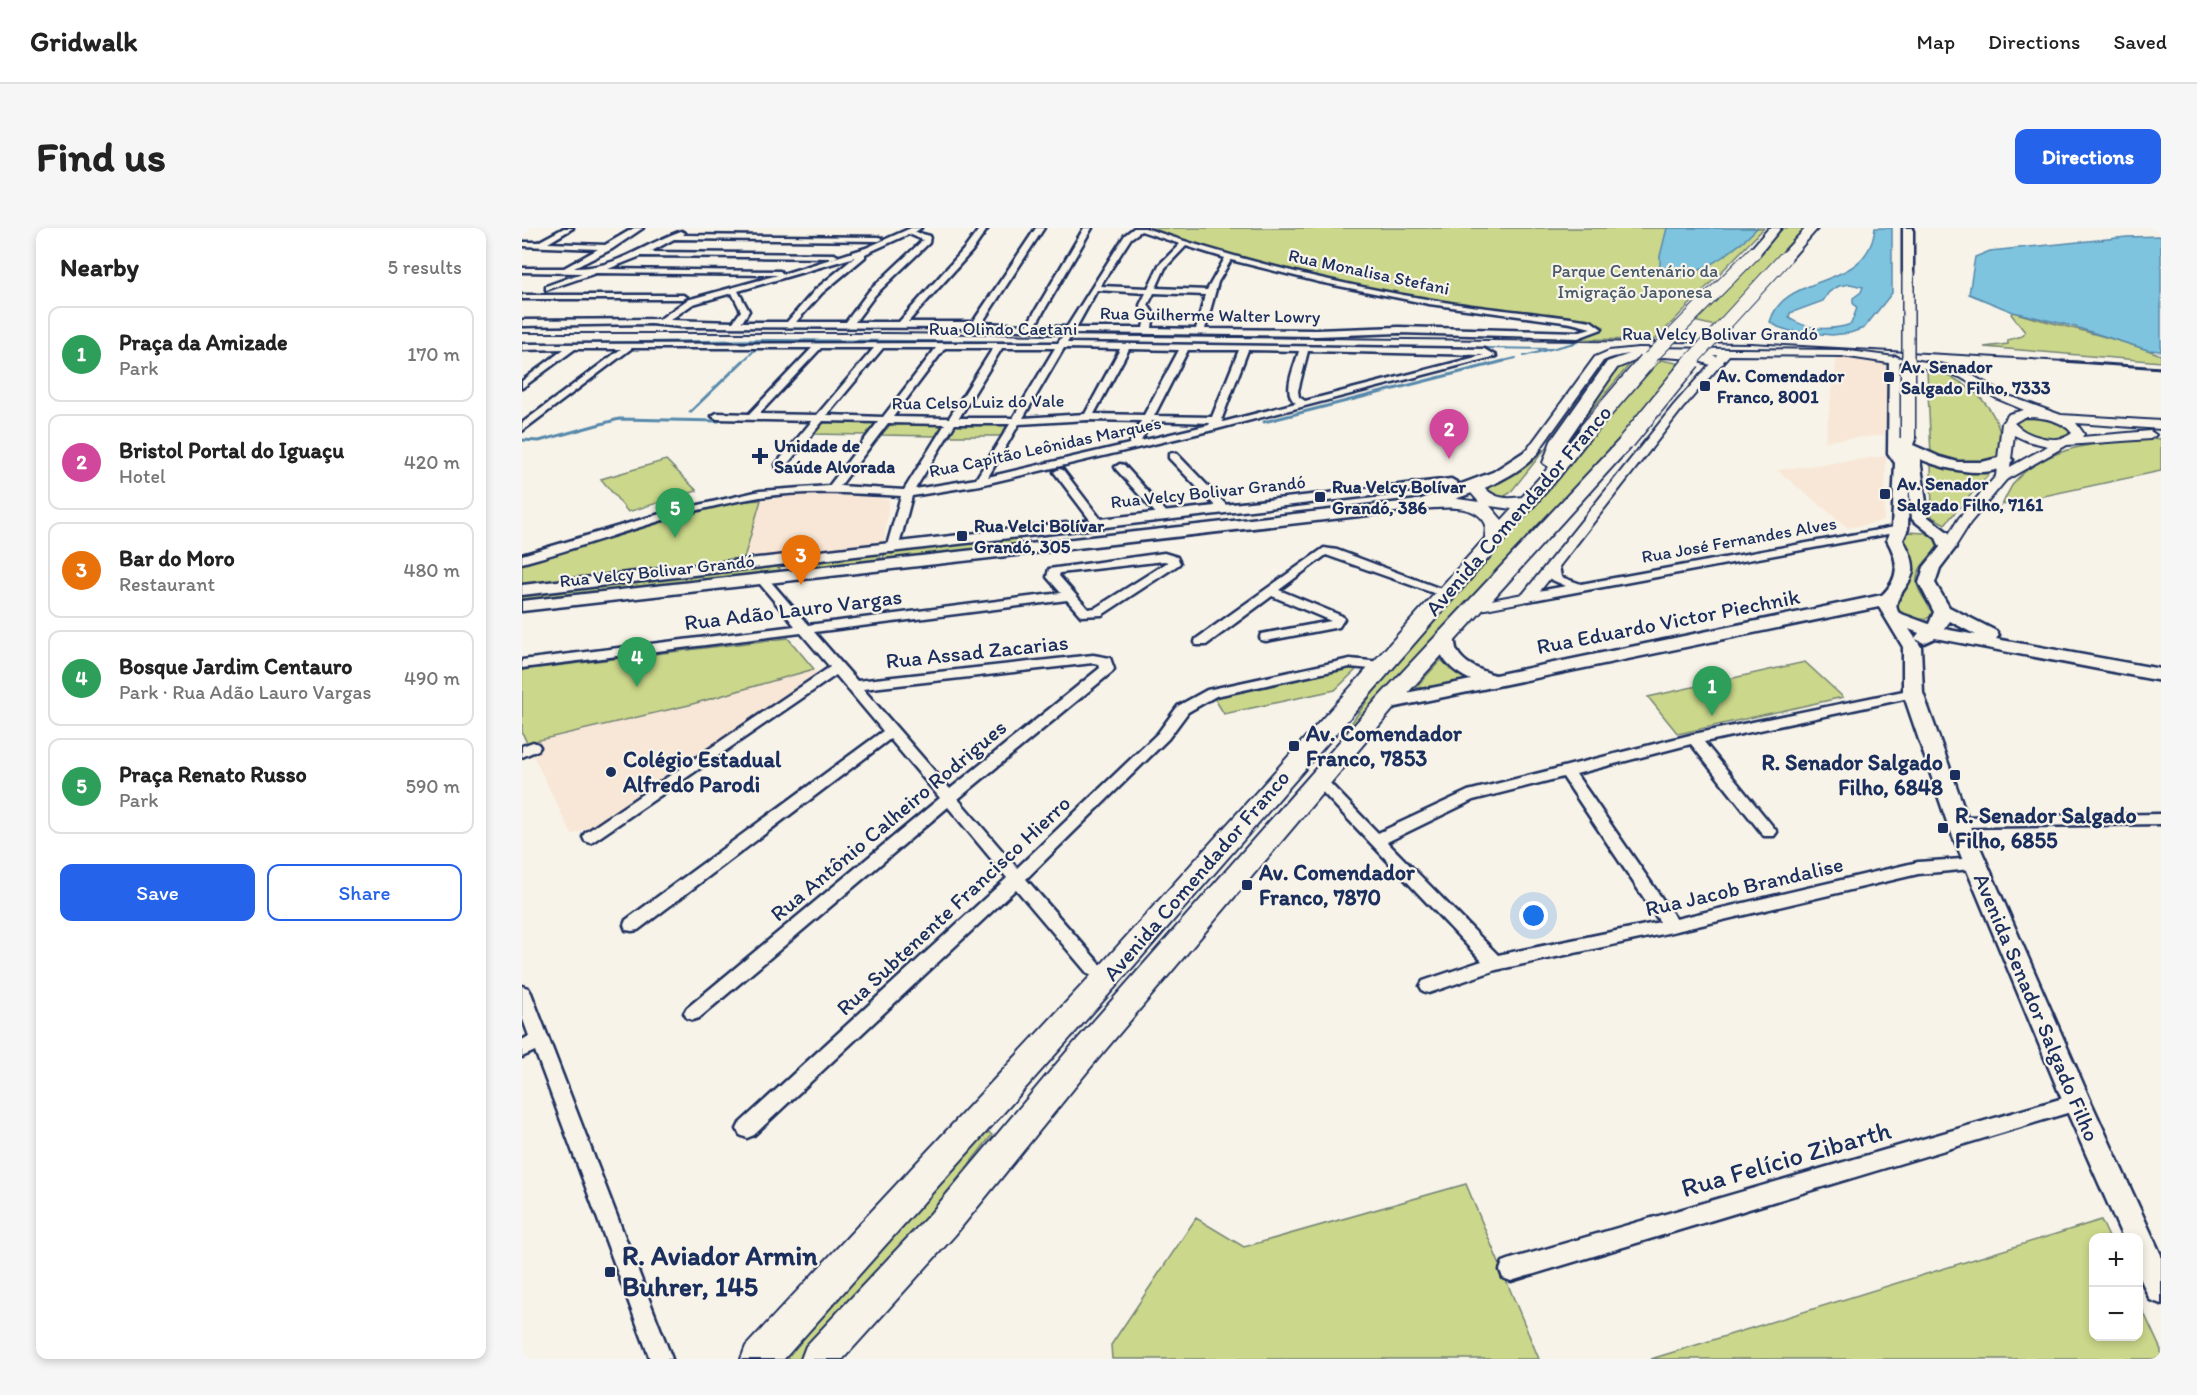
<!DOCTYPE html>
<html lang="en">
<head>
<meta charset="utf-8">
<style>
  :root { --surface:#fff; --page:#f6f6f6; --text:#222; --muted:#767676; --line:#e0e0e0; --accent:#2563eb }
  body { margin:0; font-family:Itim,sans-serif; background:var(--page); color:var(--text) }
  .controls { position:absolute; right:18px; bottom:18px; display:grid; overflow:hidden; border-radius:12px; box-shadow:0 3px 9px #0003 }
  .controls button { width:54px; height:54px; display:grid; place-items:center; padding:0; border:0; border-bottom:2px solid var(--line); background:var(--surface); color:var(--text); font:30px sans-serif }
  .you { position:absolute; left:1012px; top:688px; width:21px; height:21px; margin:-15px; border:4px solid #fff; border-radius:50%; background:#1a73e8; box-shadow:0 0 0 9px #1a73e833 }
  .badge { display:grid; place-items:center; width:39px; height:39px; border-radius:50%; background:var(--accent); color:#fff; font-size:20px; font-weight:700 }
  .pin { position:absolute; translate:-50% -50px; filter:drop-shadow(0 2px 3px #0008) }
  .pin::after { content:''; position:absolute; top:32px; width:21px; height:18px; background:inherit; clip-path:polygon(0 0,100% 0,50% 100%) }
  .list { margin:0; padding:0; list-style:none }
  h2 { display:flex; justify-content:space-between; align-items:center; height:78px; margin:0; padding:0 24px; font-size:26px }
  h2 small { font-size:20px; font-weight:400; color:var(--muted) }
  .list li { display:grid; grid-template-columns:39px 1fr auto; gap:18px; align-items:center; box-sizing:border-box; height:96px; margin:0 12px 12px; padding:0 12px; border:2px solid var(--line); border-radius:12px }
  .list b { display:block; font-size:22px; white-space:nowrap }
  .list p { margin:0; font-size:20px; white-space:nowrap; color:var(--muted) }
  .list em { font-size:20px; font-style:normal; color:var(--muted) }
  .actions { display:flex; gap:12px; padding:18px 24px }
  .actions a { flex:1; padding:14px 0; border:2px solid var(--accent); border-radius:12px; text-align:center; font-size:21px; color:var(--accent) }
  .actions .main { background:var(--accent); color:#fff }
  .map { position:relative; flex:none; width:1639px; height:1131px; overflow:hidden; border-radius:12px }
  header { display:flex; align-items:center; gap:36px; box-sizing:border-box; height:84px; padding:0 30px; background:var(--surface); border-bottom:2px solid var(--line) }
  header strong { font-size:28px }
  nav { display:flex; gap:33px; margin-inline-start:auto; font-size:21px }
  .intro { display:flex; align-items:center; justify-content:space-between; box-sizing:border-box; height:144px; padding:0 36px }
  h1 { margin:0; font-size:42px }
  .button { padding:15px 27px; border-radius:12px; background:var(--accent); color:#fff; font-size:21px; font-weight:700 }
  main { display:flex; gap:36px; padding:0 36px }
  aside { flex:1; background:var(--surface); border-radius:12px; box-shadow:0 3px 9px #0003 }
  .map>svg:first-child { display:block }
  .built { fill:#f8e7d6 }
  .green { fill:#cbd78a; stroke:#738374; stroke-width:1.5 }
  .water { fill:#7ec4df; stroke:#5688ab; stroke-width:1.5; fill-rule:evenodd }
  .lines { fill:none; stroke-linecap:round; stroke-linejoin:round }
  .stream-far1 { stroke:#5688ab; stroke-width:2 }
  .stream { stroke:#5688ab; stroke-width:3 }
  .minor-casing { stroke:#1b2f5e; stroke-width:5 }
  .tertiary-casing { stroke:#1b2f5e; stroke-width:4 }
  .secondary-casing { stroke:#1b2f5e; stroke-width:5 }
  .trunk-casing { stroke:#1b2f5e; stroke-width:4 }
  .minor { fill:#f7f3e8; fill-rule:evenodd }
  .tertiary { fill:#f7f3e8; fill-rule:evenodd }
  .secondary { fill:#f7f3e8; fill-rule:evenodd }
  .trunk { fill:#f7f3e8; fill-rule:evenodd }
  .rail-far1 { stroke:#1b2f5e; stroke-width:2 }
  .rail { stroke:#1b2f5e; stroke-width:3 }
  .secondary-bridge-far1-casing { stroke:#1b2f5e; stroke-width:14; stroke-linecap:butt }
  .secondary-bridge-casing { stroke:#1b2f5e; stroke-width:17; stroke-linecap:butt }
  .trunk-bridge-far1-casing { stroke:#1b2f5e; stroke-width:15; stroke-linecap:butt }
  .trunk-bridge-casing { stroke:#1b2f5e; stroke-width:19; stroke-linecap:butt }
  .secondary-bridge-far1 { stroke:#f7f3e8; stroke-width:11 }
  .secondary-bridge { stroke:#f7f3e8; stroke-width:14 }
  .trunk-bridge-far1 { stroke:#f7f3e8; stroke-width:13 }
  .trunk-bridge { stroke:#f7f3e8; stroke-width:16 }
  .poi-dot { fill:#1b2f5e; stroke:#f7f3e8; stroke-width:2 }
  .labels { text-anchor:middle; stroke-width:4.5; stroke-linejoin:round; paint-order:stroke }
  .far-park-label { font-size:18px; fill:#475969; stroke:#f7f3e8 }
  .far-street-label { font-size:18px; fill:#1b2f5e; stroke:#f7f3e8 }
  .far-poi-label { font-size:18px; font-weight:bold; fill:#1b2f5e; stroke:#f7f3e8; text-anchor:start }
  .street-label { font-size:22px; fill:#1b2f5e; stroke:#f7f3e8 }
  .poi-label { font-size:22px; font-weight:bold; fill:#1b2f5e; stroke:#f7f3e8; text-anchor:start }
  .near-street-label { font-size:27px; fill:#1b2f5e; stroke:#f7f3e8 }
  .near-poi-label { font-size:27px; font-weight:bold; fill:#1b2f5e; stroke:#f7f3e8; text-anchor:start }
</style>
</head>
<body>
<header>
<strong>Gridwalk</strong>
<nav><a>Map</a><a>Directions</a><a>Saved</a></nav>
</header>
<div class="intro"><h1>Find us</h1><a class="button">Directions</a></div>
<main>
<aside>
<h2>Nearby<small>5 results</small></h2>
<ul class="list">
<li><span class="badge" style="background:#2e9e5b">1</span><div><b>Praça da Amizade</b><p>Park</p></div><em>170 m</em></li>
<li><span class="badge" style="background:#d1479c">2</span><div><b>Bristol Portal do Iguaçu</b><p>Hotel</p></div><em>420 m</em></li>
<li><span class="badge" style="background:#e8710a">3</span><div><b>Bar do Moro</b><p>Restaurant</p></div><em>480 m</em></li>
<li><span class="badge" style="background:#2e9e5b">4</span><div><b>Bosque Jardim Centauro</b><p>Park · Rua Adão Lauro Vargas</p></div><em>490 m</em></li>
<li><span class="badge" style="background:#2e9e5b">5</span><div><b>Praça Renato Russo</b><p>Park</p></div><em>590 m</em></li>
</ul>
<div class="actions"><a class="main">Save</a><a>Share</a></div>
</aside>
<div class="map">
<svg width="1639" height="1131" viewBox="0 0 1639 1131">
  <rect width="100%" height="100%" fill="#f7f3e8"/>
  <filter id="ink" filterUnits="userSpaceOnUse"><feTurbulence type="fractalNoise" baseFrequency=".0167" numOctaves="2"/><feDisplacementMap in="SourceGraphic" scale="12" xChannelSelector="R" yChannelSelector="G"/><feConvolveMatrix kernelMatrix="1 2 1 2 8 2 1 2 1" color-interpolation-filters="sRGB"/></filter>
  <g filter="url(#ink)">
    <!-- built -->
    <path class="built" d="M1315,128L1367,135L1362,207L1303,213Z
      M1364,228L1362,293L1326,300L1255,242Z
      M279,267L342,268L367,272L362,315L222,330L239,272Z
      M292,441L299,449L82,592L50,607L5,515L167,477Z"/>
    <!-- green -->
    <path class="green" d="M622,0H1242L1133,112L1050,111L1081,102L1082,99L1068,93C919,78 764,50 622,0Z
      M1261,0H1283L1193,98L1172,93Z
      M1491,84C1540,99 1591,108 1639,127V134L1462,119L1486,116V112L1500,108L1503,104L1489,86Z
      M1114,129L1054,200L1059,201L1041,222V214L1091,140Z
      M1139,132L1160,136L1127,181L797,541L866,443L1069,205Z
      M1405,142C1446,148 1487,186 1478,230C1456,242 1431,234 1409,227Z
      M1499,188C1520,187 1536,190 1551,206C1536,219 1512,208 1495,202L1490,193Z
      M302,194H350L354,195L345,207L290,206Z
      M370,195L422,196L415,208L359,207Z
      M439,195L486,196L487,197L481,208H424L432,197Z
      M1629,210L1639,211V243L1480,277C1484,269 1488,259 1494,252C1527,216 1584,214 1629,210Z
      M1023,221L988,265L981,269H970L961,259L993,243Z
      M144,232L175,263L106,284L79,251Z
      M1409,234L1445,243H1470L1423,296L1410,289Z
      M239,272L222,330L0,359V335C75,311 161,277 239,272Z
      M1384,304L1404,305L1417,314C1413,329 1392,337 1395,356C1397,366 1407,376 1411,386L1404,391C1389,392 1377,388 1371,374C1391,360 1395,330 1379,311Z
      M492,310L497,311L498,315L416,328L361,334L362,325Z
      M359,325L358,335L286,343L288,333Z
      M258,337L257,346L178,354L182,345Z
      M179,346L175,355L0,374V366Z
      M266,410L292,441L167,477L5,515L0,504V442Z
      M919,432L935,445L956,453L893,460Z
      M1283,434L1321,469L1156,506L1126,469Z
      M826,440L834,442L813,462L702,486L691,468Z
      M460,898L470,907L422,968L283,1131H254Z
      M944,956L1017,1131H590L589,1117L674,990L722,1019Z
      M1579,992L1587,1009L1572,1010V1108H1616L1617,1074L1639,1122V1131H1129Z"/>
    <!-- water -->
    <path class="water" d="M1145,0H1235C1219,18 1162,63 1138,44V28Z
      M1353,0H1370V65L1342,100L1328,105L1310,107L1268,103L1256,99L1248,94C1262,42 1346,65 1353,0ZM1328,56L1341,59L1339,64L1331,70V75L1335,80L1329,96C1309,103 1285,102 1267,90L1268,85L1301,73L1307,64L1317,58Z
      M1639,8V123L1626,122L1550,98L1491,84L1447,66L1453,29L1468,23L1605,9Z"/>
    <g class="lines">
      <!-- stream-far1 -->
      <path class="stream-far1" d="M244,112L535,114
        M548,114L1028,121
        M0,116L243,112
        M1002,128L1056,114
        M220,134L236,119
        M977,134L994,130"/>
      <!-- stream -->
      <path class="stream" d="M168,184L221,133
        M742,194L982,133
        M0,212L17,213L97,191L197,193"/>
      <defs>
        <path id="minor" d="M42,0H51L26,15L83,17L112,0H121L90,21L52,40C94,41 122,16 159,3L163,5L161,7L357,9L361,11L357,13L152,11L128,24L312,26L316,28L312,30L119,28L86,41L258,43L261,46L344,20L389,0H399L393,4L408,8L407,15L353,67L333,94H377L444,19L458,0H466L450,23L386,94H451L514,0H522L460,95L505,97L562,0H570L513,98L545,99L603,7L612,0H623C722,34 825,59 928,75C975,82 1022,86 1069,93L1080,101L1056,110L877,105L794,108L551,105L545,115L962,121L974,128L691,202L458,257L390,268L376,321L370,324L364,321L379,268C332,265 284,262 238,269C156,282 80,314 0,335V327L138,286L238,263L307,258L356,194L301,193L262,240H254V236L290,193L195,191L190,188L195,185L227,186L290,120H110L0,203V195L99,121H53L0,160V153L42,121L0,122V116L536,115L543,104L454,100L158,99L129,96L0,98V92L138,91L165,72L256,47L74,45L24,62V58L60,45L0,44V40H42L76,21L0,18V14H16ZM619,3L658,16L637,37L626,60L578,58L609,10ZM387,6L401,12L347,63L324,94H274L300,65L343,29V26ZM664,18L703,30L685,62L634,60L643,40ZM333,29L294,61L265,94H220L227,83L216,63ZM709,32L797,54L907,76L1049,95L1069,100L1055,104L877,99L794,102L683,101L696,54ZM575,62L624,65L618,77L624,86L621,100H554ZM210,65L219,83L211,94L148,92L171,76ZM632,65L683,67L674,101L630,100L632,86L626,77ZM299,120H352L295,187L237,186ZM361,120H414L361,189L305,187ZM423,120H471L427,190L371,189ZM480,120H533L491,190H437ZM542,120L598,121L563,186L501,190ZM607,121L657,122L622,187L572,186ZM666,122H717L690,189L632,188ZM726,122L777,123C773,138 759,165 774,175L701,194L700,190ZM786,123L960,127H962L783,173L777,169L776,163ZM566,192L619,193L607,216L466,249L497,196ZM629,193L688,195L687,197L619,213ZM366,195L423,196L382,262L318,258ZM433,196H488L454,251L393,261Z
          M0,67H161L165,69L161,71H0Z
          M651,225L655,226L707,280V284H699L647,230V226Z
          M598,236L602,237L646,286V290H638L594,241L593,239Z
          M537,241L541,242L580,293V297H572L532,244Z
          M1378,298L1384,301L1382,303L1006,373L1000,369L1006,365L1044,358L1028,351L1025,338L1031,334L1037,338L1039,349L1059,356Z
          M802,320L815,322L930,365L928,368H920L804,327L757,362L820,388L822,391L817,399L744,413L739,412L738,409L739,406L809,393L750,368L684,417H674L673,414L674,411Z
          M642,325L655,329L658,335L656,337L580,387L559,388L545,372L292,404L335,453L571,427L588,430L592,441L590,444L436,571L495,640L636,505L656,478L685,462L828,431L859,434L866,438L859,442L828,439L694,468L666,484L646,511L504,651L578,736L592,743L595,748L592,753L586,755L566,746L494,661L232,907L225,910L218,907L215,901L218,895L485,650L426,579L177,790L171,792L165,790L162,785L165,780L418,570L368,511L116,702L110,703L104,702L102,697L104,692L361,503L314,447L69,615L63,613L61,609L63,605L308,439L279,405L0,440V432L273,398L233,350L239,346L243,347L286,397L539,365L525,349L527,341ZM642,333L646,334L573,380L566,381L537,348L538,345ZM571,435L577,436L578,440L428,561L341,461Z
          M1391,461L1398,465L1396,468L1182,514L1252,600L1255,604L1252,608H1242L1169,516L1054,546L1154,691L1396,634L1454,630L1460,632L1462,636L1460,640L1396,646L1150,704L974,742L907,765L901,763L898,758L901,753L960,733L790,553L792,549H802L856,605L946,563L1172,506ZM1041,549L1138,694L976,727L865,614L951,572Z
          M11,514L16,516L18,519L16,522L0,529V518Z
          M1639,586V596L1436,599L1431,598L1428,594L1431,590L1436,589Z
          M0,758L6,760L9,765L150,1131H128L13,823L0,829V812L7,808L0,789Z
          M1555,866L1562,868L1565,874L1562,880L1555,882L989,1053L981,1050L978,1042L981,1034L989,1031Z"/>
        <path id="tertiary" d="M1116,120L1320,122L1373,129L1422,137L1446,145L1484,167L1539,187L1639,193V201L1554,195L1562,206L1560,209L1628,203L1634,207L1628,211L1545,217L1484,252L1448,295L1431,322L1426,323L1419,319L1437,290L1474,248L1480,195L1487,186L1502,182L1476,171L1438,149L1420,143L1320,128L1207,127L1160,181L1011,372L953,383L948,382L946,379L948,376L1001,366L1152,177L1196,127C1164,127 1109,119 1081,133L1015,225H1007V219L1073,129L1087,123ZM1502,189C1519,189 1539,191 1550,205C1535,218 1504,208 1492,195ZM1492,207L1505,213L1526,218L1488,239Z"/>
        <path id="secondary" d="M1381,0H1391V46L1386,49L1381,46Z
          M1373,128L1379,132L1380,209L1386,206L1391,207L1393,210L1391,217L1418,229L1436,234H1460L1484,228L1491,232C1471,254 1421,241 1398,231L1406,289L1427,305L1434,319L1418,340L1413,355L1427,379L1474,403L1477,407L1474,411L1639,441V453L1413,410L1402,415L1394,411L1399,419L1401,465L1447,594L1569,874L1639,1027V1076L1628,1072L1616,1045V1010H1601L1541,874L1425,594L1381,465V419L1357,379L864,481L857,479L854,475L857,471L864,469L949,452C930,443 916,431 915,408L918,404H930C934,410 932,417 935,423C942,437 960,443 973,447L1360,367C1378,350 1377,333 1365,312L1370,300L1373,235L1366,225L1367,132ZM1387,255L1390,291L1414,310L1418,319L1402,339L1397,355L1412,384L1407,396L1377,385C1367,372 1389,359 1391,343C1392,332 1387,322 1381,312L1386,301ZM1428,393L1454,407L1422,401ZM1387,401L1397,405L1393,410Z
          M1011,218L1018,222C995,253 936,271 899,281L0,383V373L897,272L971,244Z
          M929,251L936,255L934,258L0,367V357Z"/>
        <path id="trunk" d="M1247,0H1259L1236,28H1228V22Z
          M1284,0H1296L1267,33H1259V27Z
          M1142,121C1161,121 1189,120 1202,135L1195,139L1171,131L1142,129L1115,132L1095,140L1045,213L1043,220L1059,200L1065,198L1073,203L1037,249L596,756L262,1131H219L224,1118L576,740L963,310L964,297C954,274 919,280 899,281L893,280L890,276L893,272L929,270L957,274L943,258L946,254H958C969,270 982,272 1000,269L1027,239L1021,235L1029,213L1085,134L1113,124ZM968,278L990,281L980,292Z
          M1105,208L1111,210L1113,213L1111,216L872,480L569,839L433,1007L321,1131H279L284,1118L409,985L547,821L856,470L1099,210Z"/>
      </defs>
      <!-- minor casing -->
      <use href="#minor" class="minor-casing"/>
      <!-- tertiary casing -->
      <use href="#tertiary" class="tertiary-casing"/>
      <!-- secondary casing -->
      <use href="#secondary" class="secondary-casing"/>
      <!-- trunk casing -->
      <use href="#trunk" class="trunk-casing"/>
      <!-- minor -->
      <use href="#minor" class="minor"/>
      <!-- tertiary -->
      <use href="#tertiary" class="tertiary"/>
      <!-- secondary -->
      <use href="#secondary" class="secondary"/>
      <!-- trunk -->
      <use href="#trunk" class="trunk"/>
      <!-- rail-far1 -->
      <path class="rail-far1" d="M0,105H365L1229,115L1561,134"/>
      <!-- rail -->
      <path class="rail" d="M1540,133L1639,140"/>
      <defs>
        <path id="secondary-bridge-far1" d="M1386,46V134"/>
        <path id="secondary-bridge" d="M1386,133V210"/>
        <path id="trunk-bridge-far1" d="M1124,134L1232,25
          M1168,134L1263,30"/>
        <path id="trunk-bridge" d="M1065,203L1125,133
          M1105,213L1170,133"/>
      </defs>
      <!-- secondary-bridge-far1 casing -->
      <use href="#secondary-bridge-far1" class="secondary-bridge-far1-casing"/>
      <!-- secondary-bridge casing -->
      <use href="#secondary-bridge" class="secondary-bridge-casing"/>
      <!-- trunk-bridge-far1 casing -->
      <use href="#trunk-bridge-far1" class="trunk-bridge-far1-casing"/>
      <!-- trunk-bridge casing -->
      <use href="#trunk-bridge" class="trunk-bridge-casing"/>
      <!-- secondary-bridge-far1 -->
      <use href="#secondary-bridge-far1" class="secondary-bridge-far1"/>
      <!-- secondary-bridge -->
      <use href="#secondary-bridge" class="secondary-bridge"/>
      <!-- trunk-bridge-far1 -->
      <use href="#trunk-bridge-far1" class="trunk-bridge-far1"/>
      <!-- trunk-bridge -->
      <use href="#trunk-bridge" class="trunk-bridge"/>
    </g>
  </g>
  <!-- markers -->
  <g class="poi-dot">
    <rect x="1361" y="143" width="12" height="12" rx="3"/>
    <rect x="1177" y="152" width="12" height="12" rx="3"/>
    <path d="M235 219h6v6h6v6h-6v6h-6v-6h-6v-6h6z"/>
    <rect x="1357" y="260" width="12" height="12" rx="3"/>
    <rect x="792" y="263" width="12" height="12" rx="3"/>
    <rect x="434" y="302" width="12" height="12" rx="3"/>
    <rect x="766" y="512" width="12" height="12" rx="3"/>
    <circle cx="89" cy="544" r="6"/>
    <rect x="1427" y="541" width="12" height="12" rx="3"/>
    <rect x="1415" y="594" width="12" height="12" rx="3"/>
    <rect x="719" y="651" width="12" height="12" rx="3"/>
    <rect x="82" y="1038" width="12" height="12" rx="3"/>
  </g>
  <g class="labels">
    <!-- far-park labels -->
    <g class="far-park-label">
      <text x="1113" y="49">Parque Centenário da<tspan x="1113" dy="21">Imigração Japonesa</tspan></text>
    </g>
    <!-- far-street labels -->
    <g class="far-street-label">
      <text transform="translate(847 44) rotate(12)" y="6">Rua Monalisa Stefani</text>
      <text transform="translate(688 87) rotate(1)" y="6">Rua Guilherme Walter Lowry</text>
      <text x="481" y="107">Rua Olindo Caetani</text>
      <text x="1198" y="112">Rua Velcy Bolivar Grandó</text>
      <text transform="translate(456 174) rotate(-1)" y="6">Rua Celso Luiz do Vale</text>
      <text transform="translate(523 219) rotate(-12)" y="6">Rua Capitão Leônidas Marques</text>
      <text transform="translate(686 264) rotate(-6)" y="6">Rua Velcy Bolivar Grandó</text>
      <text transform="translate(1217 312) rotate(-10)" y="6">Rua José Fernandes Alves</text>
      <text transform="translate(135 343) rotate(-6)" y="6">Rua Velcy Bolivar Grandó</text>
    </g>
    <!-- far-poi labels -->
    <g class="far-poi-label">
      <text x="1379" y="145">Av. Senador<tspan x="1379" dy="21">Salgado Filho, 7333</tspan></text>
      <text x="1195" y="154">Av. Comendador<tspan x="1195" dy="21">Franco, 8001</tspan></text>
      <text x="252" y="224">Unidade de<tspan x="252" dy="21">Saúde Alvorada</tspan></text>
      <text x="1375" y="262">Av. Senador<tspan x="1375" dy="21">Salgado Filho, 7161</tspan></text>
      <text x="810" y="265">Rua Velcy Bolívar<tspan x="810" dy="21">Grandó, 386</tspan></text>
      <text x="452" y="304">Rua Velci Bolívar<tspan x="452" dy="21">Grandó, 305</tspan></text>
    </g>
    <!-- street labels -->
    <g class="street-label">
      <text transform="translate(996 282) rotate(-49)" y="8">Avenida Comendador Franco</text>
      <text transform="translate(271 381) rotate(-7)" y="8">Rua Adão Lauro Vargas</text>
      <text transform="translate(1146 393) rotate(-11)" y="8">Rua Eduardo Victor Piechnik</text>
      <text transform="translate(455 423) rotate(-6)" y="8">Rua Assad Zacarias</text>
      <text transform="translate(366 592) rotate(-40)" y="8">Rua Antônio Calheiro Rodrigues</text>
      <text transform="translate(674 647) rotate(-49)" y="8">Avenida Comendador Franco</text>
      <text transform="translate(1222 658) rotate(-13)" y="8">Rua Jacob Brandalise</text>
      <text transform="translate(431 677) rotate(-43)" y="8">Rua Subtenente Francisco Hierro</text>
      <text transform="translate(1515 779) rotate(67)" y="8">Avenida Senador Salgado Filho</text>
    </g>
    <!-- poi labels -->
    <g class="poi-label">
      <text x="784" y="513">Av. Comendador<tspan x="784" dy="25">Franco, 7853</tspan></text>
      <text x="101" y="539">Colégio Estadual<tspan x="101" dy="25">Alfredo Parodi</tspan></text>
      <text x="1421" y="542" text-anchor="end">R. Senador Salgado<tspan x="1421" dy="25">Filho, 6848</tspan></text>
      <text x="1433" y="595">R. Senador Salgado<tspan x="1433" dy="25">Filho, 6855</tspan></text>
      <text x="737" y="652">Av. Comendador<tspan x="737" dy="25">Franco, 7870</tspan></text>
    </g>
    <!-- near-street labels -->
    <g class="near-street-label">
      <text transform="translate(1264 931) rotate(-16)" y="9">Rua Felício Zibarth</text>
    </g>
    <!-- near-poi labels -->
    <g class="near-poi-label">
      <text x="100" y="1037">R. Aviador Armin<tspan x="100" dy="31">Buhrer, 145</tspan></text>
    </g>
  </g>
</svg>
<div class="controls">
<button>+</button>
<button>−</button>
</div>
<div class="you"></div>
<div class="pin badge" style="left:1190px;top:488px;background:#2e9e5b">1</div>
<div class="pin badge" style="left:927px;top:231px;background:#d1479c">2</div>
<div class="pin badge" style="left:279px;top:357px;background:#e8710a">3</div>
<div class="pin badge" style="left:115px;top:459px;background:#2e9e5b">4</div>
<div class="pin badge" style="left:153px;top:310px;background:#2e9e5b">5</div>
</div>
</main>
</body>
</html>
